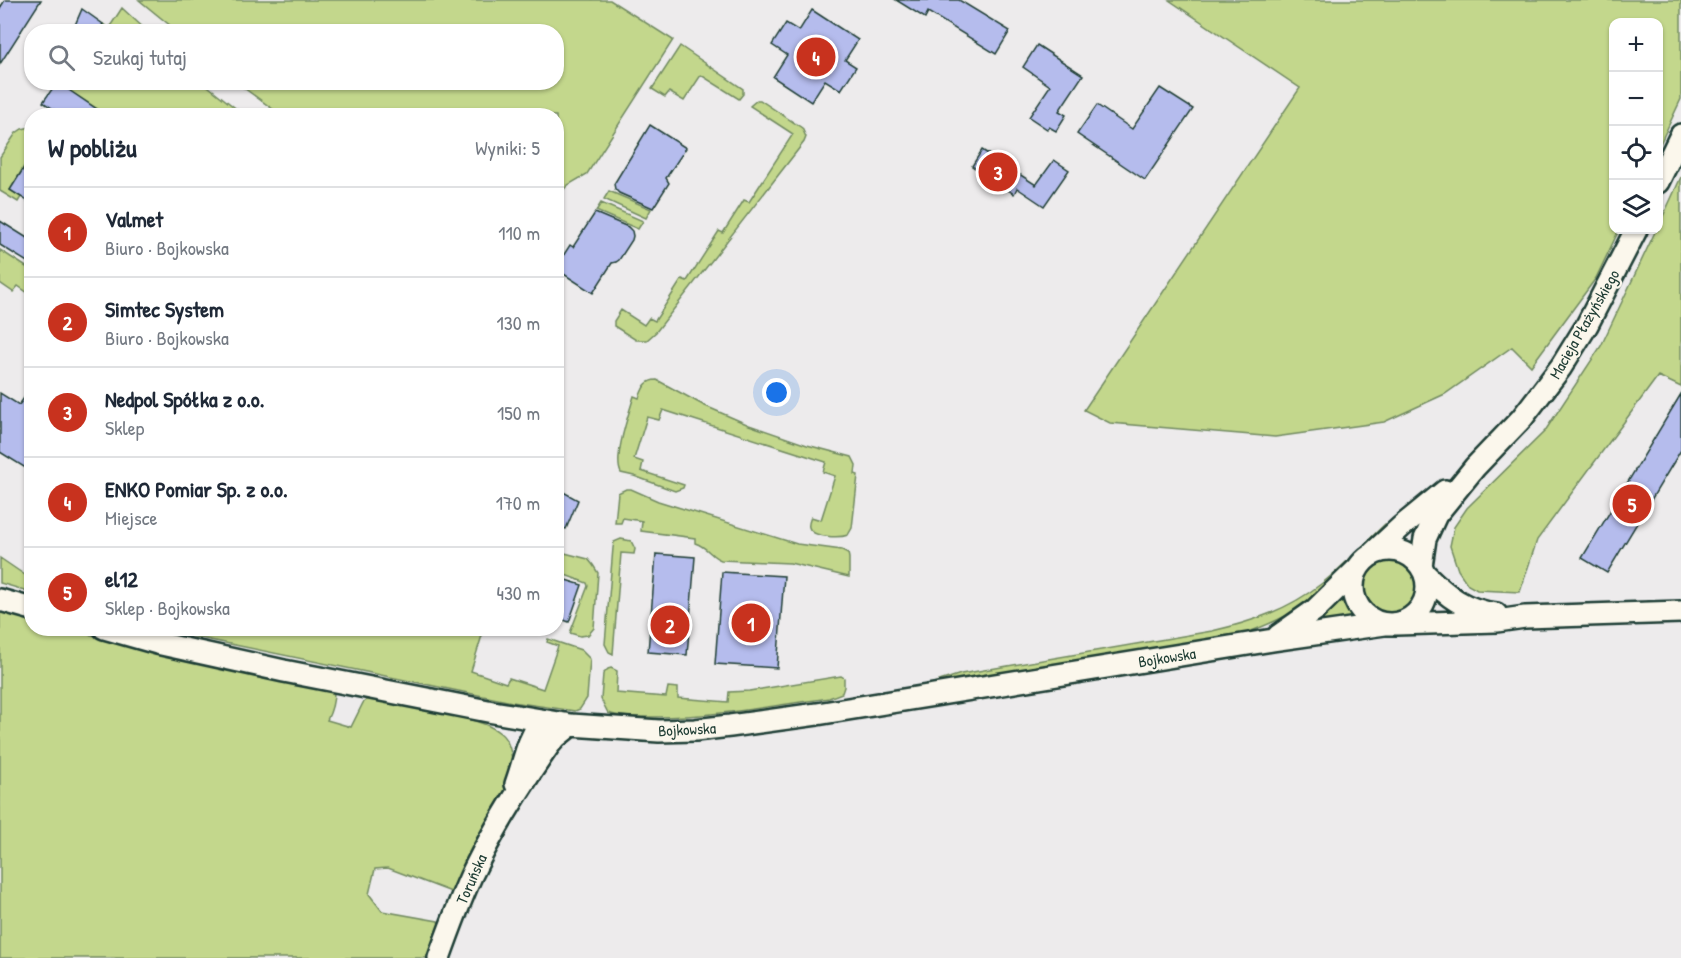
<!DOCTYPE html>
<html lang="pl">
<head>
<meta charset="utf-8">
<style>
  :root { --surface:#fff; --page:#f6f6f7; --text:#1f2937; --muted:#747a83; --line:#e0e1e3; --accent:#c8321e }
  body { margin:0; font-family:"Patrick Hand",sans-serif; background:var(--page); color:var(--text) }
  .controls { position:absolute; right:18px; top:18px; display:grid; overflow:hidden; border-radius:12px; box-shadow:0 2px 4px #0004 }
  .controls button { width:54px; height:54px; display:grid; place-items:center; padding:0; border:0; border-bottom:2px solid var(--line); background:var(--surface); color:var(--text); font:30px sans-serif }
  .you { position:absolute; left:777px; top:393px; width:21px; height:21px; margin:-15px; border:4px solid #fff; border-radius:50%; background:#1a73e8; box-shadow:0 0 0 9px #1a73e833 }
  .badge { display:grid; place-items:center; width:39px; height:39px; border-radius:50%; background:var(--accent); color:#fff; font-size:20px; font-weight:700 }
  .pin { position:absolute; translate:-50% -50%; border:3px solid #fff; box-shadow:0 2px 6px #0006 }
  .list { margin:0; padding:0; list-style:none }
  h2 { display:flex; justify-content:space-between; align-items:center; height:78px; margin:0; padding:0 24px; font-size:26px }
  h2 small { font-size:20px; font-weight:400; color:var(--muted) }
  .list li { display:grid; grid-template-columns:39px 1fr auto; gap:18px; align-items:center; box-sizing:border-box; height:90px; padding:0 24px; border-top:2px solid var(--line) }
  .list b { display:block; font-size:22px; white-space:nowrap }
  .list p { margin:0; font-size:20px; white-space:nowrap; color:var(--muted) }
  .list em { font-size:20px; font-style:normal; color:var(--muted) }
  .icon { flex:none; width:33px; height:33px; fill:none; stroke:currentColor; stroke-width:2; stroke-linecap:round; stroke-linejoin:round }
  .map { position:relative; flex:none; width:1681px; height:958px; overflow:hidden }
  .search { position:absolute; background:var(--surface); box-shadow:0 2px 4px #0004; left:24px; top:24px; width:540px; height:66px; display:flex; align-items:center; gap:15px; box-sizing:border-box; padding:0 21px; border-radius:24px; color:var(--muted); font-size:22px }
  .panel { position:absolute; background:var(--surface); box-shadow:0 2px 4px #0004; left:24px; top:108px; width:540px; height:528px; border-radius:24px }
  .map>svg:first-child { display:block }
  .green { fill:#c3d78c; stroke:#718a60; stroke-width:1.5 }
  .building { fill:#b5bced; stroke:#1f3d34; stroke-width:1.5 }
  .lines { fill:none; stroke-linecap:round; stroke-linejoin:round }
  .secondary-casing { stroke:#1f3d34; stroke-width:26 }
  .secondary { stroke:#fbf7ec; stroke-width:21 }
  .labels { text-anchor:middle; stroke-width:4.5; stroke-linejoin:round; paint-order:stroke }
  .street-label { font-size:16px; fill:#1f3d34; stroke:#fbf7ec }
</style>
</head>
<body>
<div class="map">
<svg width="1681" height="958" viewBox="0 0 1681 958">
  <rect width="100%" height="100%" fill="#edebec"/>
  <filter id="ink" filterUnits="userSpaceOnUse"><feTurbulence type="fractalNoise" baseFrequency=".0167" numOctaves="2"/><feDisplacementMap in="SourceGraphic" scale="12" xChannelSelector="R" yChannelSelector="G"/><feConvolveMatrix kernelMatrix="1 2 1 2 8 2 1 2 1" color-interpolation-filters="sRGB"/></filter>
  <g filter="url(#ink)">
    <!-- green -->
    <path class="green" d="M139,0H610L673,40L587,174L568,185L557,196L556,116L281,115L237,83L556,82V32L177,31Z
      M1169,0H1681V99L1659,146L1658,22H1614V230H1619L1596,278L1531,366L1512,347L1445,394L1384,422L1275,437L1110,423L1084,410L1300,88Z
      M122,8L147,31L98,32L103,24L109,28Z
      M680,46L743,89V94L739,99L701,75L684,101L669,92L665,97L652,89Z
      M65,82L204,83L244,115H100L99,110L62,86Z
      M757,100H760L802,128L806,137L804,142L656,332L647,340H636L614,326V321L621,310L644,325L649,318L655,321L682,279L687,281L719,231L723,233L744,200L749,202L793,134L750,106Z
      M31,127V155L10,190L21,197L18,202L0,191V157L16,133L22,129Z
      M1681,177V387L1658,376L1537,540L1520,592L1477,590L1468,585L1458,570L1450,546L1454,527L1467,508L1545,431L1601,346L1656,230H1658L1659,225Z
      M609,191L651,209L646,218L604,199Z
      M601,203L643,221L638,229L596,211Z
      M0,250L31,270V295L18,286L13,292L0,283Z
      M657,380L703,405L749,425L807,445L852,457L856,465L855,474L858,475L852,528L848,535C840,538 812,538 809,527C808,524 810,520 811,517L821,520L835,476L823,472L826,462L663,410L659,420L647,417L634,459L643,462L641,471L684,485L683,488L675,491L634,476L621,473C613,458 629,413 634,396L639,398C643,388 645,380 657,380Z
      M626,489H631L658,501L797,544L842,550L848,553L849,558V577L790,563L721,560C710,556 709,548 695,543V538L641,531L642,521L623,518L621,523H615L618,493Z
      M1385,524L1391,525C1359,556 1329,590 1291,613C1273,623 1255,630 1236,637L921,687L961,674L1212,631C1252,622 1289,609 1321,584C1343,567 1365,543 1385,524Z
      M621,539L631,541L635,549L634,554L621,553L613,654L609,652L605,644L613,548L614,542Z
      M557,551L588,559L593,565L598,573L594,628L588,635L580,636L570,633L588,586L587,583L557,572Z
      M0,558L28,577L31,573V592L0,583Z
      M1363 587a27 27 0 1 1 54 0a27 27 0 1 1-54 0Z
      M1347,589L1352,605L1364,620L1300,629Z
      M0,610L31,619L32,628L68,629L135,646L330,689L334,692C334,703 332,710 327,720L351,727L363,703L369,698C392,703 415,708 438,713C456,717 485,720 500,733C512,742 513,762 513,776L454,893L388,868L375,869L369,894L382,911L438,921L440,927L429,958H0Z
      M268,629L284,633L286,628L484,629L471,671L506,683L509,678L543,689L558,646L547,642L548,639L581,650L590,659L587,698L580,709L575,711L512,702L181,634L178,633L175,629Z
      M611,668L617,671L616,693L666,697L668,687L678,688V698L728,702L729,692L749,691L841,676L844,678V687L842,693L829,698C771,706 712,717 654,717C639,717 622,718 608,713L601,699L603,674L608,669Z"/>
    <!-- building -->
    <path class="building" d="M5,0H41L0,64V8Z
      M896,0H959L1010,31L996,54L928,12L925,18Z
      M82,9L103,24L98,32H72Z
      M812,10L858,40L845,60L856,67L841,90L825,80L811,102L773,77L787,55L772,45L786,23L799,31Z
      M1037,45L1083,75L1059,111L1066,115L1056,131L1049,127L1047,129L1029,117L1050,86L1023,67Z
      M57,82L107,116H64L43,102Z
      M1160,88L1193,109L1145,180L1077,134L1097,105L1132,129Z
      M650,125L686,148L666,178L669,183L653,208L619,193L615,189L614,184Z
      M982,150L1036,185L1054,160L1069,170L1044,206L1017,188L1014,194L972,166Z
      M32,155V204L10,190Z
      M595,213L628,227L632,231L633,236L632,240L619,260L616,262L612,263L593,293L556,269V267L570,245L573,247Z
      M0,221L32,241V265L0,245Z
      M32,387V472L0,452V393L19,405Z
      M1681,394V450L1607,573L1582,558Z
      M556,488L578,500L566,529L556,527Z
      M656,554L695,557L687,655L648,652Z
      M722,572L784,576L777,668L715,664Z
      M556,577L582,585L569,622L556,617Z"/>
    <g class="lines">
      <defs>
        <path id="secondary" d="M1658,182L1681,135
          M1353 587a37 37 0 1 1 74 0a37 37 0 1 1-74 0Z
          M1373,553L1401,527L1445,491
          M1421,566L1425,539L1436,515L1475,467L1522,418L1561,367L1587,325L1636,230
          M1425,574C1447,596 1464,610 1496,614
          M0,600L32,609
          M1396,624L1497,621L1525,617L1681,612
          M104,628L157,643L284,671L493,712L571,725L659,731L695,730L730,726L817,714L1273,640L1385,624
          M1278,636L1315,610L1357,569
          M516,784C525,759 526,743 541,721
          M439,958C449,930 459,903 471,876C493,830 520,787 549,745L556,737L571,725"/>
      </defs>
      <!-- secondary casing -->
      <use href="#secondary" class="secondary-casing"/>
      <!-- secondary -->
      <use href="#secondary" class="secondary"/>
    </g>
  </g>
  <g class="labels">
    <!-- street labels -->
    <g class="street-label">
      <text transform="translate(1584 324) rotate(-60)" y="6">Macieja Płażyńskiego</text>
      <text transform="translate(1167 657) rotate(-9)" y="6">Bojkowska</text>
      <text transform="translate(687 729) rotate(-3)" y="6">Bojkowska</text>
      <text transform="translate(471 879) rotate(-66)" y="6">Toruńska</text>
    </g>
  </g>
</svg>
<div class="controls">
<button>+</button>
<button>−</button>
<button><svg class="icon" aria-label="locate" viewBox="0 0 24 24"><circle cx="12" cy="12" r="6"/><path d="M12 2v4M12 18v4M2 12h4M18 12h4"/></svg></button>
<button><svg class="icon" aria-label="layers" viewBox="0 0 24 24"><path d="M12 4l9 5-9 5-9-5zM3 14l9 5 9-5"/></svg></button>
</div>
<div class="you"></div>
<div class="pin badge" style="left:751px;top:623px">1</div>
<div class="pin badge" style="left:670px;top:625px">2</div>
<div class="pin badge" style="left:998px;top:172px">3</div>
<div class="pin badge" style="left:816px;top:57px">4</div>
<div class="pin badge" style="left:1632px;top:504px">5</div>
<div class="search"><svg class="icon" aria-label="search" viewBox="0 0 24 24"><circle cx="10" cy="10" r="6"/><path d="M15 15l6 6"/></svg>Szukaj tutaj</div>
<section class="panel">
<h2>W pobliżu<small>Wyniki: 5</small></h2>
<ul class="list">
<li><span class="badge">1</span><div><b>Valmet</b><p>Biuro · Bojkowska</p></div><em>110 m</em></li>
<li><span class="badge">2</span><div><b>Simtec System</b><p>Biuro · Bojkowska</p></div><em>130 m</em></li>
<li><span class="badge">3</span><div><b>Nedpol Spółka z o.o.</b><p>Sklep</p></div><em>150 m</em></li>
<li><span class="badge">4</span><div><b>ENKO Pomiar Sp. z o.o.</b><p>Miejsce</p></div><em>170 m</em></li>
<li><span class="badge">5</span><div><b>el12</b><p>Sklep · Bojkowska</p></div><em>430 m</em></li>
</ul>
</section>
</div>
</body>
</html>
